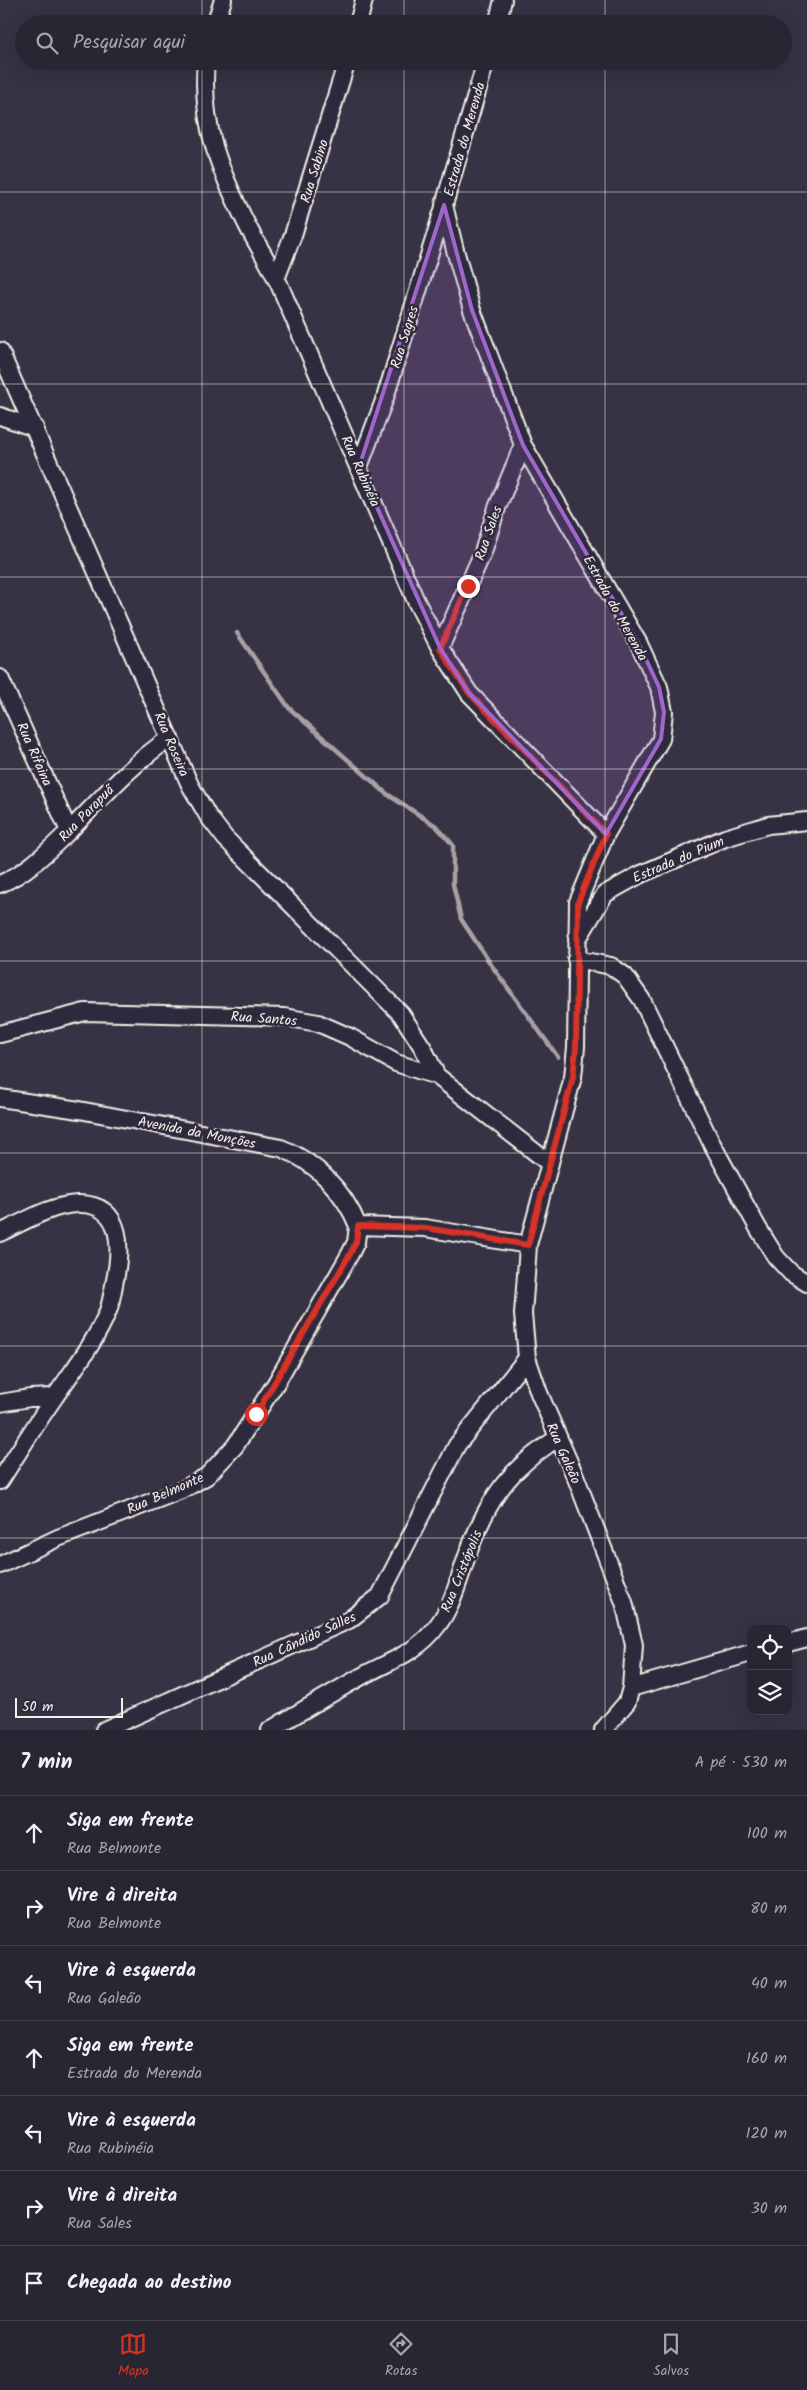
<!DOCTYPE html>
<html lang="pt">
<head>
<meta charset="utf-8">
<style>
  :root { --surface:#292633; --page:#35323f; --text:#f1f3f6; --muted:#a5a5ac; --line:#45434e; --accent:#d93025 }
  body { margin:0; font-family:Kalam,sans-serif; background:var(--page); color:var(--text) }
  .controls { position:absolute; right:15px; bottom:15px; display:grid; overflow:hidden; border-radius:10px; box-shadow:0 5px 20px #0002 }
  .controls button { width:45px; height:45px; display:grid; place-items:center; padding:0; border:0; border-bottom:1px solid var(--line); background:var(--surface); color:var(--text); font:25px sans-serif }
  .scale { position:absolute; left:15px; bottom:12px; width:108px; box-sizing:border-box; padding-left:5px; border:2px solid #f4f1e8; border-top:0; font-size:14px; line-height:18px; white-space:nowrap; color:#f4f1e8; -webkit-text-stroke:4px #2f2a3d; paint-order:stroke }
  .stop { position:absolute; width:15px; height:15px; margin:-11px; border:4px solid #d93025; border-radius:50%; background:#fff }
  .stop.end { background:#d93025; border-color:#fff; box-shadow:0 1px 5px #0008 }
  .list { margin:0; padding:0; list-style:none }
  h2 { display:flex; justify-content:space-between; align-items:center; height:65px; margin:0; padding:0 20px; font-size:21px }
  h2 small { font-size:16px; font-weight:400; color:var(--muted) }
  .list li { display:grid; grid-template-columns:32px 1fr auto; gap:15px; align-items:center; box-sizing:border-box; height:75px; padding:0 20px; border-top:1px solid var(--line) }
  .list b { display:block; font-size:19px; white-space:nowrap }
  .list p { margin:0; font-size:16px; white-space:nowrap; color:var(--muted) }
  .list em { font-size:16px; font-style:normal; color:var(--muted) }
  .icon { flex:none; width:28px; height:28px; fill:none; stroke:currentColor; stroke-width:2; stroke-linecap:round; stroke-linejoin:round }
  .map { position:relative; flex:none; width:807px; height:1730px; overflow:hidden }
  .search { position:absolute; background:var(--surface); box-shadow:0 5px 20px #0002; left:15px; right:15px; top:15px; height:55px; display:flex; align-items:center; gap:12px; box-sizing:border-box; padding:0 18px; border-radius:28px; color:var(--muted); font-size:19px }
  .sheet { height:590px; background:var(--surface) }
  nav { display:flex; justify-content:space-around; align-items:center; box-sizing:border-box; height:70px; border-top:1px solid var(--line); background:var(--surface); font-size:14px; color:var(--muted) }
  nav a { display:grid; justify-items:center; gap:2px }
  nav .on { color:var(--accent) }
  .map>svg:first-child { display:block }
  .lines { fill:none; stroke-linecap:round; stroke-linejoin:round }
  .stream { stroke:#a6a2a4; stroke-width:4.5 }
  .minor-casing { stroke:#f4f1e8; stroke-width:20 }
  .minor { stroke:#2f2a3d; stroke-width:16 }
  .route { stroke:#d93025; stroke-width:6 }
  .marked { fill:#9f67cb; fill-opacity:0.2; stroke:#9f67cb; stroke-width:4; stroke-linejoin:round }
  .grid { fill:none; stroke:#f4f1e8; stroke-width:1; stroke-opacity:0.55 }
  .labels { text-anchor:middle; stroke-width:5; stroke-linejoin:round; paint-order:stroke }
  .street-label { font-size:14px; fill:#f4f1e8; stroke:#2f2a3d }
</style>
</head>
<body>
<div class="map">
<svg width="807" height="1730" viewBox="0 0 807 1730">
  <rect width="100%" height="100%" fill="#373244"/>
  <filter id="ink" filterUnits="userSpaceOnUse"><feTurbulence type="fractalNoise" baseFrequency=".02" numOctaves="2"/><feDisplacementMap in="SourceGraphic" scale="10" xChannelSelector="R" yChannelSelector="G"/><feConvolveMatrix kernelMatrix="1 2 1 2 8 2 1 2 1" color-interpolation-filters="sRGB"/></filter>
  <g filter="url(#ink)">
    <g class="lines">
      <!-- stream -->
      <path class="stream" d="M237,633L289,708L387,794L436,826L453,845V884L461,919L492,966L558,1057"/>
      <defs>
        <path id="minor" d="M215,24L223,0
          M358,24L364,0
          M497,24L503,0
          M206,61C200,125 220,171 248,227C258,246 270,265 279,284C324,390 371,495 416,601L440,648L469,693L606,834
          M486,61L444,205L455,250L472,310L523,445L638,642L659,687L664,712L661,739L606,834L578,902L576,1047L573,1077L528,1245L526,1275L523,1314L527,1358L539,1393L576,1478L624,1602L634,1645L631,1688L627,1702L603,1730
          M276,279L293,235L347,61
          M0,351L190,785L208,816L225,838L401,1014L423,1048L437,1076
          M0,416L35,428
          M359,467L385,398L444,207
          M440,648L483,552L497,508L523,445
          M0,678L69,831
          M0,884C28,872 47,852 69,831C102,798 131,764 170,738
          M577,940L605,894L639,875L725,838L768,825L807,821
          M576,959L611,966L625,976L642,1000L711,1142L758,1228L776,1257L791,1273L807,1283
          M0,1034L85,1012L284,1017L318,1023L350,1037L396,1063L437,1076L549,1163
          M0,1098L79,1110L281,1148C316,1162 344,1191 358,1226
          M358,1226L425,1228L528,1245
          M0,1233C24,1222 50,1205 78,1204C126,1203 121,1253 114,1285C112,1294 111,1303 108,1311C95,1343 73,1370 54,1398C35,1425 18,1453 0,1481
          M0,1403L30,1398L54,1397
          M0,1565L58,1538L184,1489L207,1476L235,1446L276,1383L350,1254L356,1242L358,1226
          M788,1643L807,1638
          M631,1688L751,1653
          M104,1730L349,1620L380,1596L457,1445L527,1358
          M270,1730C298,1713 327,1696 355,1680C384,1663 417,1654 437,1626C452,1607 459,1579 467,1556C479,1523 494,1490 521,1466C532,1455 545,1447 557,1438"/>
      </defs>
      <!-- minor casing -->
      <use href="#minor" class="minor-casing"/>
      <!-- minor -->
      <use href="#minor" class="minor"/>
    </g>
  </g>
  <g class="lines" filter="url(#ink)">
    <!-- route -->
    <path class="route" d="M256,1414L350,1254L356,1242L358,1226L426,1228L528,1245L573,1077L576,1047L578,902L606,834L469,693L440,648L468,586"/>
  </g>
  <!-- marked area -->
  <path class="marked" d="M444,205L472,310L523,445L638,642L659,687L664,712L661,739L606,834L469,693L440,648L359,467Z"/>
  <!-- grid -->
  <path class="grid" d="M202,0V24M404,0V24M605,0V24M202,61V1730M404,61V1730M605,61V1730M0,192H807M0,384H807M0,577H807M0,769H807M0,961H807M0,1153H807M0,1346H807M0,1538H807"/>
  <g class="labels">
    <!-- street labels -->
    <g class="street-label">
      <text transform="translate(464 139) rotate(-74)" y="5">Estrada do Merenda</text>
      <text transform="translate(314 171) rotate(-73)" y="5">Rua Sabino</text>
      <text transform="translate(404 337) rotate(-73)" y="5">Rua Sagres</text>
      <text transform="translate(361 471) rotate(66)" y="5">Rua Rubinéia</text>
      <text transform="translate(488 533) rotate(-71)" y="5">Rua Sales</text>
      <text transform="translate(616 608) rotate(61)" y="5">Estrada do Merenda</text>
      <text transform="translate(172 744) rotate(67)" y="5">Rua Roseira</text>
      <text transform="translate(35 754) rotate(66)" y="5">Rua Rifaina</text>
      <text transform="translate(86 813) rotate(-46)" y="5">Rua Parapuã</text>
      <text transform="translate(678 859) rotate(-23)" y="5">Estrada do Pium</text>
      <text transform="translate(264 1018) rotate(4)" y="5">Rua Santos</text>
      <text transform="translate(197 1132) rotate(11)" y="5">Avenida da Monções</text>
      <text transform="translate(564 1453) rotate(66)" y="5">Rua Galeão</text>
      <text transform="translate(165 1493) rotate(-24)" y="5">Rua Belmonte</text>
      <text transform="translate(461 1571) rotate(-68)" y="5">Rua Cristópolis</text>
      <text transform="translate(304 1639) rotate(-25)" y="5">Rua Cândido Salles</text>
    </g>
  </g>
</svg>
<div class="controls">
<button><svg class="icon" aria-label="locate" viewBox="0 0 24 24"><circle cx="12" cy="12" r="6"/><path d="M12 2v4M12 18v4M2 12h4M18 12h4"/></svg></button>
<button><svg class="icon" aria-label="layers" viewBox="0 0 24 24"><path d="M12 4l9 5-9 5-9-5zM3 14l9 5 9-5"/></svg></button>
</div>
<div class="scale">50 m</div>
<div class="stop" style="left:256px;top:1414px"></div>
<div class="stop end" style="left:468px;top:586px"></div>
<div class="search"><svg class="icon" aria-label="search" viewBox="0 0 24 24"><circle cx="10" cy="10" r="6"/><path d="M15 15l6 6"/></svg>Pesquisar aqui</div>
</div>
<section class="sheet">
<h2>7 min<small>A pé · 530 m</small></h2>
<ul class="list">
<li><svg class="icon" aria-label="ahead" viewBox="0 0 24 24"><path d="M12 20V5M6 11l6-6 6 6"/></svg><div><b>Siga em frente</b><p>Rua Belmonte</p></div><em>100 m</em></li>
<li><svg class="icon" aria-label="right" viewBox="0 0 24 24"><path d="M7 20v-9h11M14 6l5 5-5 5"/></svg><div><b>Vire à direita</b><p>Rua Belmonte</p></div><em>80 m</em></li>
<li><svg class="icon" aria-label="left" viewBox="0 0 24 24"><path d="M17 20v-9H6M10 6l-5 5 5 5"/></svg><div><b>Vire à esquerda</b><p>Rua Galeão</p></div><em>40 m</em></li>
<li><svg class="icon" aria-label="ahead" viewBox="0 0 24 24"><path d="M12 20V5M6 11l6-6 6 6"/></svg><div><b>Siga em frente</b><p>Estrada do Merenda</p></div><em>160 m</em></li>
<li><svg class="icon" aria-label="left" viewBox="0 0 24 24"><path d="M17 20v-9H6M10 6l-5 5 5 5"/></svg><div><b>Vire à esquerda</b><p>Rua Rubinéia</p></div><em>120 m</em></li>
<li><svg class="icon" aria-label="right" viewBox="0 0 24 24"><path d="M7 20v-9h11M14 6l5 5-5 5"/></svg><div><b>Vire à direita</b><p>Rua Sales</p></div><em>30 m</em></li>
<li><svg class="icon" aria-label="arrive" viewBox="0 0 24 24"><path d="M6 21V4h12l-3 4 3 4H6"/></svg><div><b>Chegada ao destino</b></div></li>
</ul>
</section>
<nav>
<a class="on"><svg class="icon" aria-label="map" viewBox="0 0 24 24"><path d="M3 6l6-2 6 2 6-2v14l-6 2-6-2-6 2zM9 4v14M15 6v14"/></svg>Mapa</a>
<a><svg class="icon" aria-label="directions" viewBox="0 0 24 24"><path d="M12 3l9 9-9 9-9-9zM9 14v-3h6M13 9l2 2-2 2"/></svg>Rotas</a>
<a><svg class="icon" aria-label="saved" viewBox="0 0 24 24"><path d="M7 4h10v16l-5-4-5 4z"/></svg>Salvos</a>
</nav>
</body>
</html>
